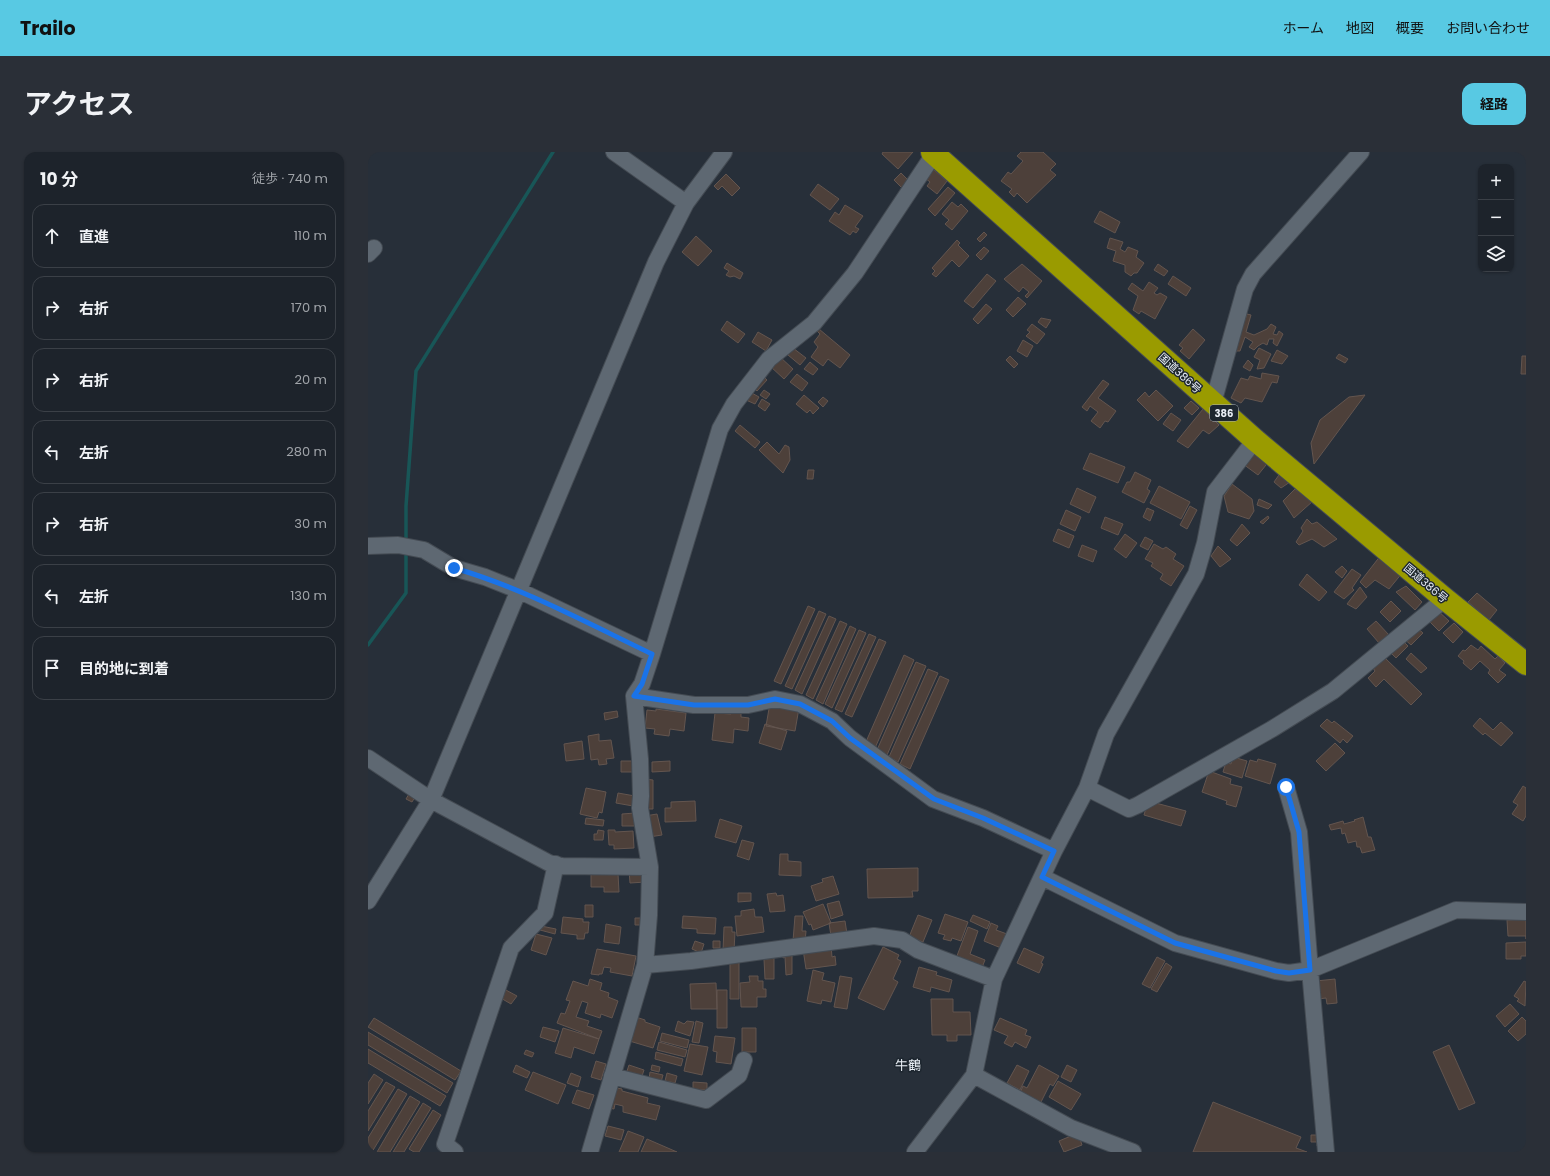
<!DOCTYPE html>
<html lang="ja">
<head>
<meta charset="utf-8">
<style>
  :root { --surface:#1d232b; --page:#2a2f37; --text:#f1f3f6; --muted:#a0a4a9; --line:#3b4047; --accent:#58c9e3 }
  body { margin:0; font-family:Poppins,"Noto Sans JP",sans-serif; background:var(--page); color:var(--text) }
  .controls { position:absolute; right:12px; top:12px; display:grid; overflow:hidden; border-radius:8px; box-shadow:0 1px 3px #0004 }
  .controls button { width:36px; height:36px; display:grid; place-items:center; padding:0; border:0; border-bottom:1px solid var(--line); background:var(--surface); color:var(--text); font:20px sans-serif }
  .stop { position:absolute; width:12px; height:12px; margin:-9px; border:3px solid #1a73e8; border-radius:50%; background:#fff }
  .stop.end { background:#1a73e8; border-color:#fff; box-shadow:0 1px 4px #0008 }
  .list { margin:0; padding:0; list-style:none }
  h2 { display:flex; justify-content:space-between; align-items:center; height:52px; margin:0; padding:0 16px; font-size:17px }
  h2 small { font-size:13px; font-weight:400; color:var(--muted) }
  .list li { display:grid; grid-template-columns:26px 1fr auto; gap:12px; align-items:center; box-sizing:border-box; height:64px; margin:0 8px 8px; padding:0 8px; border:1px solid var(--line); border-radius:12px }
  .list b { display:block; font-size:15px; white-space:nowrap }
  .list em { font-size:13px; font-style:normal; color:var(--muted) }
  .icon { flex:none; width:22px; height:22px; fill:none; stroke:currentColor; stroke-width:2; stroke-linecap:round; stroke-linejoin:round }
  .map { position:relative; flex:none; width:1158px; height:1000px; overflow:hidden; border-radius:12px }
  header { display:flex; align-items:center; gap:24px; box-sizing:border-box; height:56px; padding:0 20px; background:var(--accent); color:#111 }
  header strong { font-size:19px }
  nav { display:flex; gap:22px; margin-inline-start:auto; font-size:14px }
  .intro { display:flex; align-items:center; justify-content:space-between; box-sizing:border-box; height:96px; padding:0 24px }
  h1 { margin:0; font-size:28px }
  .button { padding:10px 18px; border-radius:12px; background:var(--accent); color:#111; font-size:14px; font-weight:700 }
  main { display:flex; gap:24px; padding:0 24px }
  aside { flex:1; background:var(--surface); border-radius:12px; box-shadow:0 1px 3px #0004 }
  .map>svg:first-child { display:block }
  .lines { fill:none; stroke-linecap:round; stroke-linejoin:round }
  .stream { stroke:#185657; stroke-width:3.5 }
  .building { fill:#4d403a; stroke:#63554f }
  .minor-casing { stroke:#444b53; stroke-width:18 }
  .highway-casing { stroke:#444b53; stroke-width:24 }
  .minor { stroke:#5e6872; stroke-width:16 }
  .highway { stroke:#9a9b00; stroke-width:22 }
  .route { stroke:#1a73e8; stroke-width:5 }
  .labels { text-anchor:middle; stroke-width:3; stroke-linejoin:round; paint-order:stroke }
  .shield { fill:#1d262f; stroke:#acb3ba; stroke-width:1 }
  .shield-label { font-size:10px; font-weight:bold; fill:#eaeff6 }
  .street-label { font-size:11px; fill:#eaeff6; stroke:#1d262f }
  .quarter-label { font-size:13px; fill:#eaeff6; stroke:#1d262f }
</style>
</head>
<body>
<header>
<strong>Trailo</strong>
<nav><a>ホーム</a><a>地図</a><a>概要</a><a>お問い合わせ</a></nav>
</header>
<div class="intro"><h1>アクセス</h1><a class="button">経路</a></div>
<main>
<aside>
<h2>10 分<small>徒歩 · 740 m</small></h2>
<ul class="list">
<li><svg class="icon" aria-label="ahead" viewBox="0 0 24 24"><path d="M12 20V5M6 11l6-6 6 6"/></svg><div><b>直進</b></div><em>110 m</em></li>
<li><svg class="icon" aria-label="right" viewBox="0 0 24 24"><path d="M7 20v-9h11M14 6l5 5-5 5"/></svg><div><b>右折</b></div><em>170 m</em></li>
<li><svg class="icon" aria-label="right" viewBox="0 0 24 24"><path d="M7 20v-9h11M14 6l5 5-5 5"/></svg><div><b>右折</b></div><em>20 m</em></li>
<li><svg class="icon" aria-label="left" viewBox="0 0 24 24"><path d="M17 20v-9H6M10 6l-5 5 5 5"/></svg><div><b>左折</b></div><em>280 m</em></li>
<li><svg class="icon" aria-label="right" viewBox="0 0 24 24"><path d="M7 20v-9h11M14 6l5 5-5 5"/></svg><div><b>右折</b></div><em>30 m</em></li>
<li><svg class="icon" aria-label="left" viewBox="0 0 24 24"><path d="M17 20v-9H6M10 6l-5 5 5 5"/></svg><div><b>左折</b></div><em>130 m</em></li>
<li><svg class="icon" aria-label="arrive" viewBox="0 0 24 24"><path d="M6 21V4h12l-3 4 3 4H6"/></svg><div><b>目的地に到着</b></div></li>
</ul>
</aside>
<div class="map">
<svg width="1158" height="1000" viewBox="0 0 1158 1000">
  <rect width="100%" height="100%" fill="#272f39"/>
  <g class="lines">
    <!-- stream -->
    <path class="stream" d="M38,389V354L48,219L185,0
      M0,493L38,441V400"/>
  </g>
  <!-- building -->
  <path class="building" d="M515,0H545L530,17L514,2Z
    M653,0H675L688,12L682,18L688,23L659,51L649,41L646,45L641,40L644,37L633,29L640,20L643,22L655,9L649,4Z
    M565,17L579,29L569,42L559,34L562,30L557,26Z
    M533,21L541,29L534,36L526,28Z
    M358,22L372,36L364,44L354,34L350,38L346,34Z
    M450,32L471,47L462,58L442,43Z
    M580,35L587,41L567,64L560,57Z
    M584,50L590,55L593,52L600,59L584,78L577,72L581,68L574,62Z
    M477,53L495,64L487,75L491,77L488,81L485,79L482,83L461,69L467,60L471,63Z
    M732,59L752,70L747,81L726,70Z
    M616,80L619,83L612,90L609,87Z
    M328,84L344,99L330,114L314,100Z
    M742,86L755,90L752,97L757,100L760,95L770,99L768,105L776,111L769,121H766L763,124L757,120V113L745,109L748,99L739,96Z
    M589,88L592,91L590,93L601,104L591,115L584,108L568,125L564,122L567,119L564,116Z
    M616,95L621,99L613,108L608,103Z
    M359,111L375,121L372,127L366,124L362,125L358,123L361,119L356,116Z
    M654,112L674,129L659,146L657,144L661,140L655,135L651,140L636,127Z
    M790,112L800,119L796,124L786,118Z
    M619,122L628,129L605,156L596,149Z
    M805,124L823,136L818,144L800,132Z
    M781,130L790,136L786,141L789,143L792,141L799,145L787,167L773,159L771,162L765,158L770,144L760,137L764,131L775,139Z
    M650,145L658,152L645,165L638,158Z
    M618,152L624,157L610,172L605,167Z
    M879,162L883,163L878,180L886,183L899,177L903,172L908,175L905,182L909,183L911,179L915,182L909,194L905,191L906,187H901L899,193L895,191L890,194L886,198L881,195L885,190L877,185L872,199H868L867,203H864Z
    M673,166L683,168L678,176L670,170Z
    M359,169L377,182L370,191L353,178Z
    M664,172L677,182L669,192L658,184L662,180L659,178Z
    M451,177L482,203L472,216L460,207L455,214L443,205L450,195L446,190L452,182L449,179Z
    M825,177L837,188L821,207L812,199L815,196L811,193Z
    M390,180L404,188L398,199L384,190Z
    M655,188L665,194L659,205L649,199Z
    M425,196L438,206L432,213L420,203Z
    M891,196L903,202L896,216L889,217L892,208L886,205Z
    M909,198L920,204L914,212L903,209Z
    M971,202L980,207L977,211L968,206Z
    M411,204L425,217L416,227L402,214Z
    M642,204L650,212L646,216L638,208Z
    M1154,204H1158V222H1153Z
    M880,208L885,213L882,219L875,215Z
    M442,210L450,217L445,223L436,217Z
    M894,221L911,224L909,231L904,230L894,250L877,246L873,251L863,246L873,226L880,228L882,224L893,227Z
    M393,222L399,228L389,239L383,233Z
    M429,222L440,231L434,239L422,230Z
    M735,228L741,232L730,246L748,259L740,270L737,269L732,276L723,269L730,260L722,254L719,259L714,255Z
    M396,238L402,242L398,247L392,243Z
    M788,238L805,254L790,269L769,248L777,240L781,245Z
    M382,240L391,245L387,252L378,248Z
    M436,243L451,256L445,262L442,258L439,261L428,252Z
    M997,243L946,312L943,291L952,268L981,245Z
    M455,245L460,249L455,255L450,250Z
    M394,247L402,252L397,259L390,254Z
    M823,249L831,256L824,263L816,256Z
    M835,257L851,273L841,282L835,278L820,296L809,289Z
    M803,261L813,268L805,279L795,272Z
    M372,273L392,290L387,296L367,279Z
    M399,290L411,302L417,293L421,295L422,308L415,321L391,298Z
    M887,297L902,308L890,323L875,312Z
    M722,301L757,315L750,331L715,317Z
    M440,318H446L445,327H439Z
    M767,320L783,328L779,337L782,339L776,351L754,340L759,330H762Z
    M913,320L922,330L913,336L906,330Z
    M864,332L884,347L886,359L881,367L860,360L856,344Z
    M791,334L822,350L813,367L782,351Z
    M709,336L728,345L721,361L702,352Z
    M927,337L945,349L926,366L915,349Z
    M891,347L904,353L900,357L889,353Z
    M822,354L829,358L819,377L812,373Z
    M779,356L786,359L782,369L775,365Z
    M698,358L713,365L707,379L692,372Z
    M900,364L901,366L895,372L892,370Z
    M737,365L755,372L750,383L733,376Z
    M939,367L944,372L949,370L969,387L956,395L944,387L931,393L928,390L935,379L933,376Z
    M874,372L882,381L869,394L862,388Z
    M690,377L706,384L701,396L685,389Z
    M757,382L769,391L758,406L746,397Z
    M777,385L785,389L780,398L772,394Z
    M786,392L795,397L798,395L808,402L805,407L816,414L803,434L792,427L795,422L783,414L785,411L777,407Z
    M714,393L729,399L725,410L710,404Z
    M850,394L863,407L852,415L843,404Z
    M1013,403L1035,420L1021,437L1007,428L998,436L992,430Z
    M974,414L979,419L974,426L967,420Z
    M984,417L993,423L984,436L986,438L976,447L966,440Z
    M939,422L959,440L951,449L931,433Z
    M1038,434L1054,450L1047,458L1028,440Z
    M992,435L999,445L988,457L979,452Z
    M1109,441L1129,458L1121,468L1100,450Z
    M1023,449L1033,459L1022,470L1012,460Z
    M440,454L447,457L413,532L406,529Z
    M1069,458L1081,469L1071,479L1060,468Z
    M451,459L458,462L424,537L417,534Z
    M461,464L468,467L434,542L427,538Z
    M472,469L479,472L445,547L438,543Z
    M1008,469L1021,483L1011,491L999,477Z
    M1086,471L1095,480L1085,491L1075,481Z
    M1046,473L1055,481L1043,493L1034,485Z
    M482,474L488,477L455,552L448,548Z
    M491,478L498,481L464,556L457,552Z
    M501,482L508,485L474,560L467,557Z
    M1032,486L1040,494L1028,506L1020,498Z
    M511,487L518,490L484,565L477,562Z
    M1103,493L1110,498L1113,494L1127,507L1130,504L1137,511L1131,518L1138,523L1130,531L1120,521L1122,518L1112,509L1103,518L1095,511L1096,509L1090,504L1095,498L1097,499Z
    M1043,501L1059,516L1053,521L1038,507Z
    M536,503L546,508L507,596L497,592Z
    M1016,505L1054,542L1043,553L1016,527L1008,535L1000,526L1007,519L1005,516Z
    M548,510L558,514L519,603L509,598Z
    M560,517L570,521L530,610L521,605Z
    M572,524L581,528L542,617L532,612Z
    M402,551L431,556L427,579L398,574Z
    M288,557L318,561L316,579L302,577L301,584L286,582L287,577L277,576L279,558L288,559Z
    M249,559L250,565L237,568L236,561Z
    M363,559L373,560V565L381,566L380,579L366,577L365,591L344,588L347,561L363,562Z
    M1112,566L1125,578L1133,570L1145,581L1133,594L1117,581L1115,583L1105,574Z
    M959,567L964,571L966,569L985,584L979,591L975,587L972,591L952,574Z
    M397,572L419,579L413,598L391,591Z
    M231,582V589L243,588L246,606L238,607L239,612L231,613L230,607L223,608L220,584Z
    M214,589L216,607L198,609L196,592Z
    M967,591L977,601L958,619L948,609Z
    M865,605L879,609L874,626L855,620L858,610L863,612Z
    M890,607L908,612L902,632L877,624L882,608L889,610Z
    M253,609H265V620H253Z
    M302,609V619L284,620V610Z
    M841,619L863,627L862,632L874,635L868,655L858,652L859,649L834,640Z
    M276,627L285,628V657H275Z
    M1155,634L1158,636V664L1155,669L1144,662L1150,653L1145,650Z
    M218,636L238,640L234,661L231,660L229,666L212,662Z
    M250,641L267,644L265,654L248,651Z
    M41,642L47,645L44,650L38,647Z
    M327,649L328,669L297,670V656H303V650Z
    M780,649L818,659L813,674L776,663Z
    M267,661V674H254V662Z
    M289,662L294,683L281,685L277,664Z
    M995,665L1000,685H1003L1007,698L994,701L992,695H989L988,689L980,691L977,681L974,682L973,676L963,678L961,673L975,669L976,672L987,669L986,668Z
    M218,666L236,668L235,674L217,672Z
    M352,667L374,674L368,691L347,685Z
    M230,678L236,679L235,688H226V682H229Z
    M240,678H247V680L265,679L266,696L246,697V693H241Z
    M374,688L386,691L381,708L369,704Z
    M412,702H420V709L433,710V724L411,723Z
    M550,716V739H544L545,745L500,746L499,717Z
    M261,718H277L278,730L262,731Z
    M223,719L250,722L251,740H236V735H223Z
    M465,724L471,742L448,749L443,734L455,730L454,727Z
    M370,741H383V749L370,750Z
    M408,741L409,744L415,743L417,759L402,760L399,742Z
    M471,749L475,763L463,767L459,752Z
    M455,752L463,771L445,778L443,772L441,773L435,760Z
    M217,753H225V765H217Z
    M386,757L387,765H394L396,780L369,784L367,764H373V759Z
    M577,762L600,770L593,789L584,786L583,789L575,787L577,783L570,781Z
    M550,763L564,768L555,790L541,785Z
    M605,763L622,770L619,777L602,769Z
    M315,764L348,766L347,782L329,781V777L314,776Z
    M427,764H435L434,779H438L437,790L425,789Z
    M195,765L215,767V770H221L220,781H217L216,787H209V783L193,781Z
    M267,766H274V773H267Z
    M1158,767V787V784H1140L1139,768Z
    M477,769L479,782L463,784L461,771Z
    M623,771L630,774L628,778L639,782L633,796L616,789Z
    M238,772L253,775L251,792L236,790Z
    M173,774L188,777L187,782L172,778Z
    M356,775H364V780H367L366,799H355Z
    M600,775L610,779L602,802L617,808L613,818L587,809Z
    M168,782L184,786L178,803L163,798Z
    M327,789L336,792L333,801L324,797Z
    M345,789H352V796H345Z
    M1158,790V804H1153V807H1138V791Z
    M463,793L464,805L467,804L468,813L438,817L435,797Z
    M515,795L531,803L529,807L533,809L525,827L530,830L516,858L490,846Z
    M656,796L676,805L673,811L675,812L671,821L649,811Z
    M229,797L268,804L264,824L242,820L243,816L236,815L234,822H231V823L223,822Z
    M424,799V822L418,823L417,805L415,806L414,800Z
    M789,805L797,809L782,836L774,832Z
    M406,806V827H397L396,807Z
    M362,807L371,810V847H362Z
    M798,811L804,815L789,840L783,837Z
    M551,815L569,820L568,823L584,828L581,840L563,835L562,840L545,835Z
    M445,818L456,821L454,828L467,831L463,850L454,848L453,852L439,849Z
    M381,824H390V829H395V837H398V845H389V855H373L372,831L382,830Z
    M472,824L484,826L479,857L466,855Z
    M222,827L234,831L232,838L241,841L240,845L250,849L244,866L233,862L232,866L217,861L220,851L214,849L208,865L221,869L219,874L234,879L231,887L189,871L193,861L197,862L202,849L198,848L205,829L220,834Z
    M967,827L969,851L959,852L958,846L950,847L948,829Z
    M1156,829L1158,830L1157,854L1149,849L1151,847L1146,844Z
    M348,831L349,857H323L322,832Z
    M136,837L149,844L143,852L131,845Z
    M349,838H359V876H349Z
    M563,847H585V860H602L603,883H589V889H579V883H564Z
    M1142,852L1151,862L1137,875L1128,864Z
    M265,864L277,868V870L292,875L285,896L258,888Z
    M1154,865L1158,869V882L1150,889L1140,879Z
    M6,866L93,919L87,928L0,875Z
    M632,866L659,878L657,883L663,885L658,896L647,890L644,895L636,891L640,884L626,878Z
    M310,869L316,872L319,869L326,870L322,884L307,879Z
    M328,869L335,871L331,891L324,890Z
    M175,875L191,879L187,890L172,885Z
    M195,876L231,887L226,902L206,895L203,906L187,901Z
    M374,876H388V900H374Z
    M0,880L85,931L79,941L0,893Z
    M294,881L321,888L319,896L292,889Z
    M347,884L367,886L363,912L348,910L349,900L345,899Z
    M291,890L319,898L317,905L289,898Z
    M322,892L340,895L334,923L316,919Z
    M1081,893L1107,951L1091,958L1065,900Z
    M0,897L78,944L72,954L0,911Z
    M158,898L166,901L164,905L156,902Z
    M288,900L315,907L313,914L287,907Z
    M228,909L238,912L233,928L223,925Z
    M148,913L162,920L159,926L145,920Z
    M261,913L276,918L273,927L258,922Z
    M284,913L292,915L291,920L283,918Z
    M649,913L661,919L652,938L639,931Z
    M671,913L691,924L685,934L682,932L671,954L651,943L655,934L659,936Z
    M699,913L709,918L703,930L693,925Z
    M165,920L198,933L190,952L157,938Z
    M282,920L295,923L293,930L281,927Z
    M203,921L213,925L210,935L199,931Z
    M299,921L309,924L307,931L297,929Z
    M6,922L15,928L0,952V931Z
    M690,929L713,942L703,958L681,945Z
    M18,930L27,935L0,979V959Z
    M325,930L339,931V938H325Z
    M244,935L254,937V939L280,946L279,951L292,954L288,968L255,960V954L247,952L246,957L241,956Z
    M30,937L39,942L4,1000H0V986Z
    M209,938L226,943L221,957L204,951Z
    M42,944L52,950L22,1000H9Z
    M845,950L933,985L928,996L939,1000H825Z
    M55,951L63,956L36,1000H25Z
    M65,958L73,963L51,1000H46L41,997Z
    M240,974L256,978L253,988L237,984Z
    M260,979L276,985L270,1000H251Z
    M710,981L714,993L696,1000L691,989Z
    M943,983H954V994H949V990H943Z
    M279,987L309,1000H273Z"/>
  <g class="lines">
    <defs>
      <path id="minor" d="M246,0L318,51
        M0,102L6,96
        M845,251L877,137L885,122L993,0
        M0,394L30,393L56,398L86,416L117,425L152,439L284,502
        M266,544L326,553H380L407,547L432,552L464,569L482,586L565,647L615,666L686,699
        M0,606L63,648L181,711L194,714L282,715
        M918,635L931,680L942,818L958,1000
        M719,636L761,657L770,653L904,577L965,539L1077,447
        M674,725L807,791L908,819L921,821L942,818L1088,758L1158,760
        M0,749L63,648L288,110L318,51L356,0
        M277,813L323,809L506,784L534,788L550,798L626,827
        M606,923L703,976L765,1000
        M244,924L338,948L371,923L376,908
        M87,1000L77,992L143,796L177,761L188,712
        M222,1000L277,813L281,763L282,715L272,656L273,644L272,607L266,544L274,532L284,502L352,277L366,252L401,207L446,171L487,121L566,2
        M547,1000L606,923L626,827L686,699L719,636L738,582L828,422L837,391L847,340L887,288"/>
      <path id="highway" d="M564,0L887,288L1077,447L1158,512"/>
    </defs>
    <!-- minor casing -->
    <use href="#minor" class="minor-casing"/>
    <!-- highway casing -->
    <use href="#highway" class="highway-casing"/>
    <!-- minor -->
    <use href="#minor" class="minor"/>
    <!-- highway -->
    <use href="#highway" class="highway"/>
  </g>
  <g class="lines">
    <!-- route -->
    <path class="route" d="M86,416C155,436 219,471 284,502L274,532L266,544L326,553H380L407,547L432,552L464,569L482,586L566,647L615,666L686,699L674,725L807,791L908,819L921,821L942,818L931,680L918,635"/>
  </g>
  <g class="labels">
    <!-- shield labels -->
    <rect class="shield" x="842" y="253" width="28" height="16" rx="3"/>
    <g class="shield-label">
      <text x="856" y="265">386</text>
    </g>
    <!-- street labels -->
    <g class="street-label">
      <text transform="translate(812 221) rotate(42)" y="4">国道386号</text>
      <text transform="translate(1058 431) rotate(40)" y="4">国道386号</text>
    </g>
    <!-- quarter labels -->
    <g class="quarter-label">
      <text x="540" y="918">牛鶴</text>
    </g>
  </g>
</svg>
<div class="controls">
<button>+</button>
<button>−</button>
<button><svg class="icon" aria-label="layers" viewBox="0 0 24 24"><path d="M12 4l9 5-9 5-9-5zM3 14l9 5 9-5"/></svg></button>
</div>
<div class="stop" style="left:918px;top:635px"></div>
<div class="stop end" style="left:86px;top:416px"></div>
</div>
</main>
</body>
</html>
